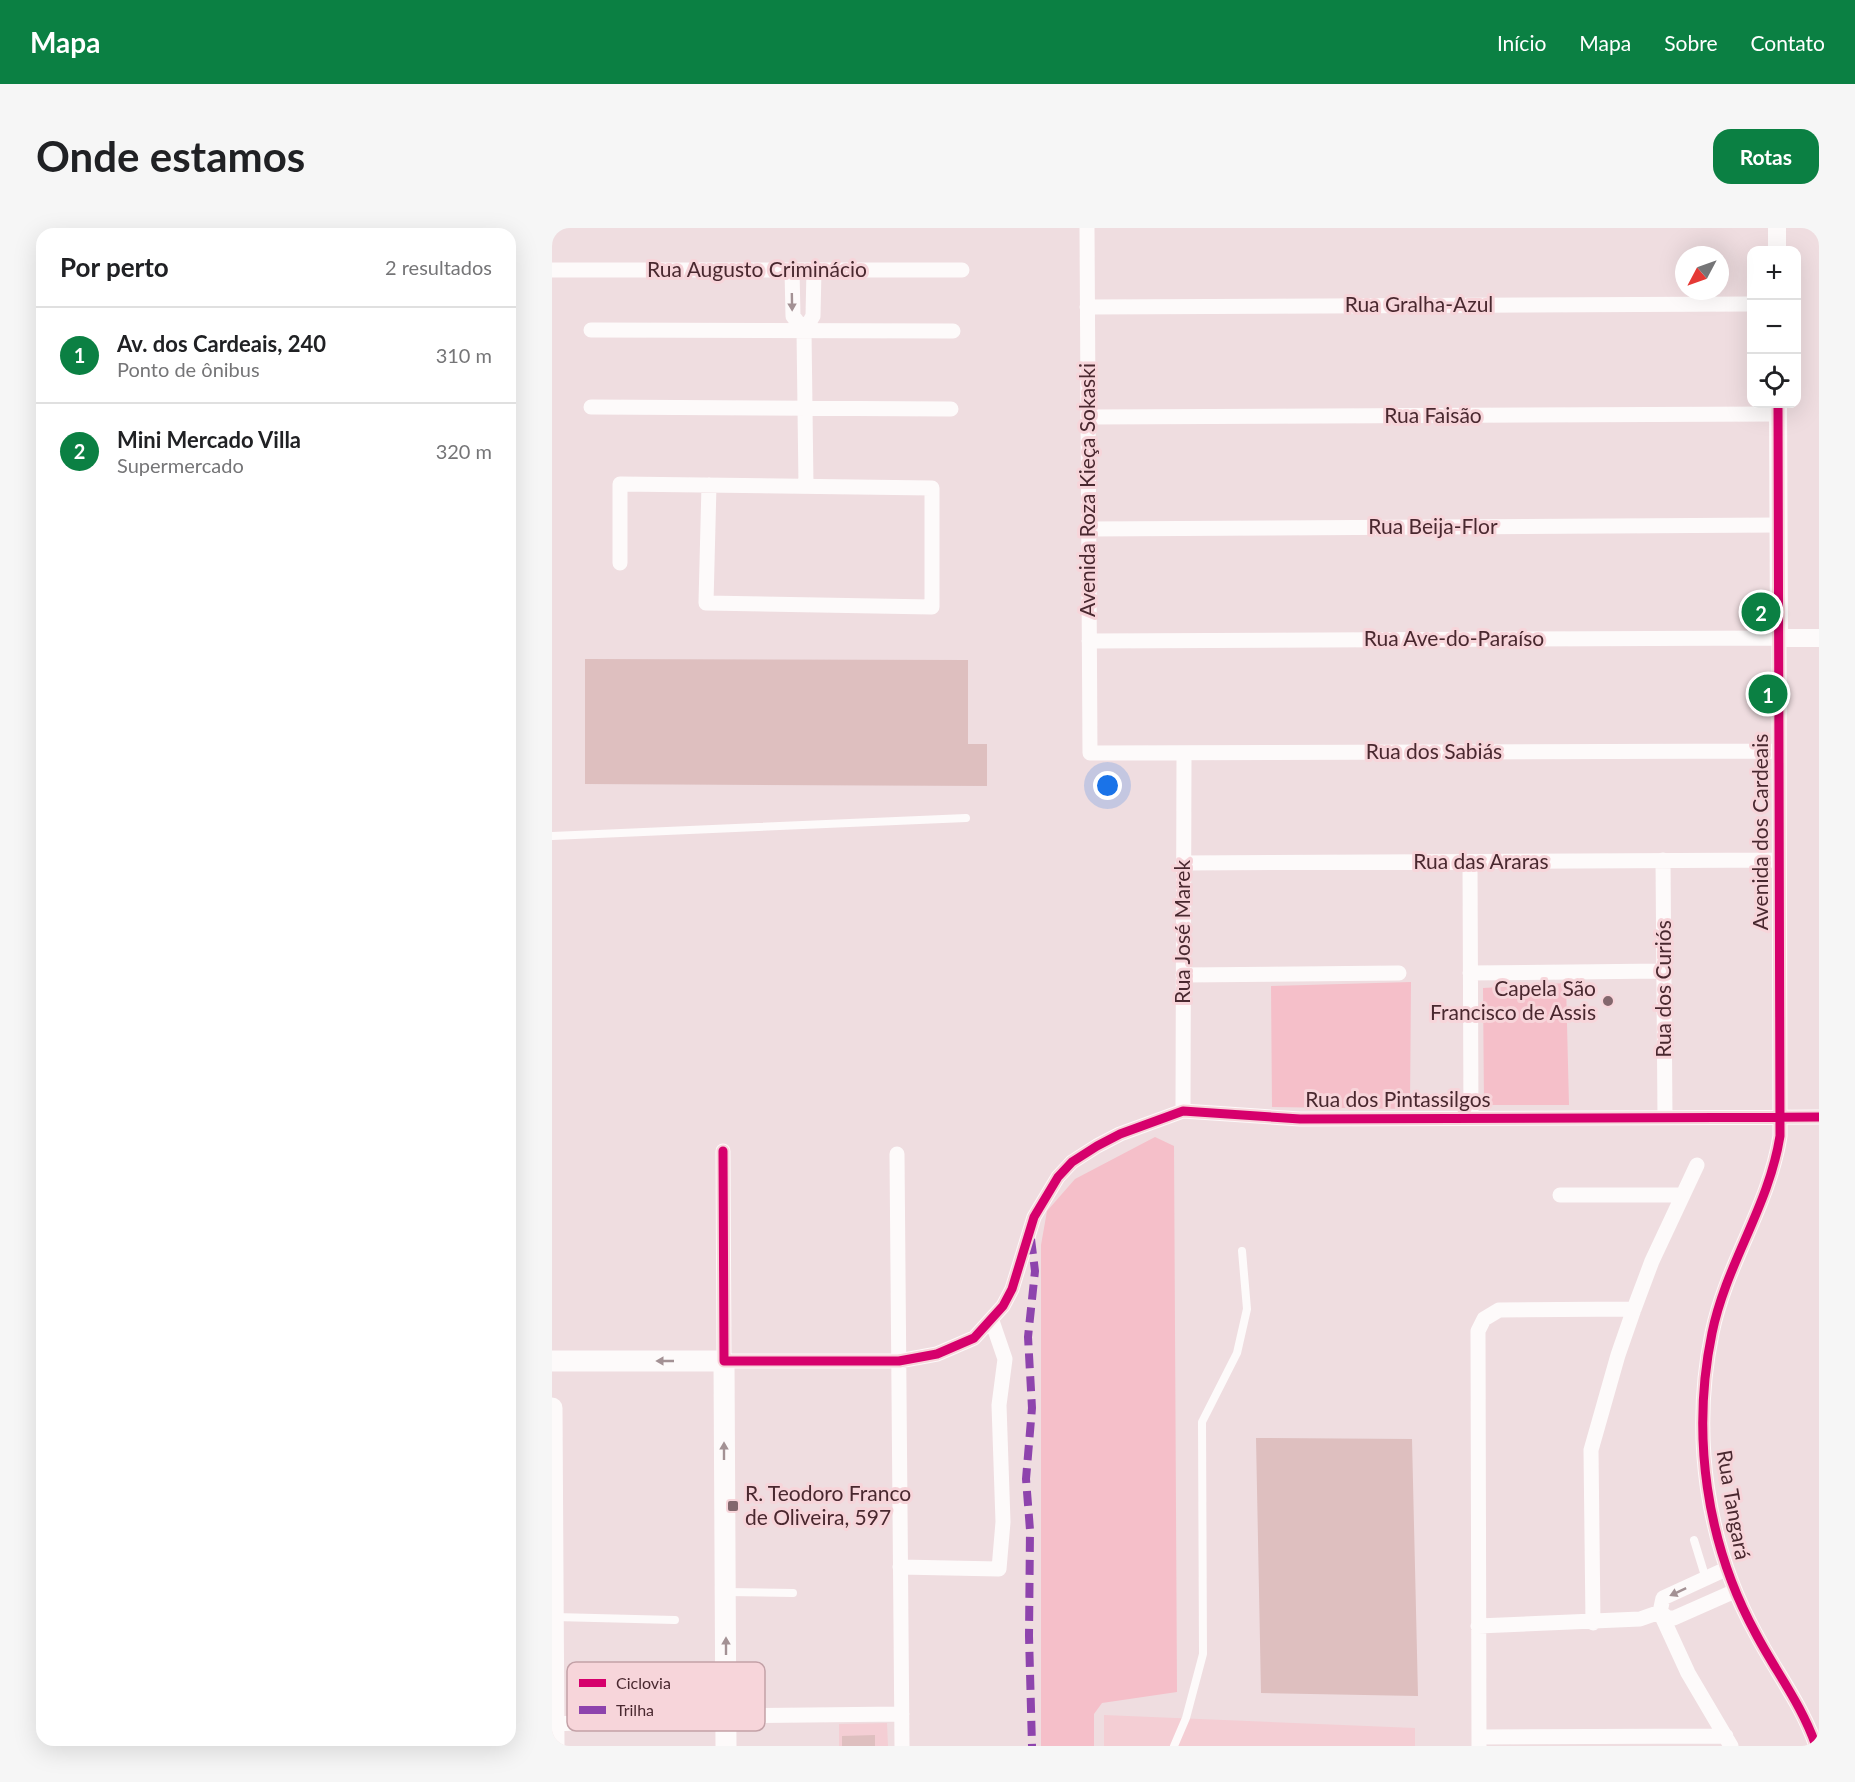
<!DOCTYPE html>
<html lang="pt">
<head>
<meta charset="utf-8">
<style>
  :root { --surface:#fff; --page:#f6f6f6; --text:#202124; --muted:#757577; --line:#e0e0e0; --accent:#0b8043 }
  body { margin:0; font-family:Lato,sans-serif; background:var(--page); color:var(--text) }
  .controls { position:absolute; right:18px; top:18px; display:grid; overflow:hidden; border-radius:12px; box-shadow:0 6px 24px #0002 }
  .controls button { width:54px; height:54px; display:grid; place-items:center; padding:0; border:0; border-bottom:2px solid var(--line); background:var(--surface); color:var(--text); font:30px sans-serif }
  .compass { position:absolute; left:1123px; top:18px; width:54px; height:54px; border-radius:50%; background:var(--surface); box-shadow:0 6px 24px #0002; rotate:229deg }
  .you { position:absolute; left:556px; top:558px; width:21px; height:21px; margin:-15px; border:4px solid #fff; border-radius:50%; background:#1a73e8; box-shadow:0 0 0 9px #1a73e833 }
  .badge { display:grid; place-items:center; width:39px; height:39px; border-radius:50%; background:var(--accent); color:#fff; font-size:20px; font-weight:700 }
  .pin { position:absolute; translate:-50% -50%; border:3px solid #fff; box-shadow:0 2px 6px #0006 }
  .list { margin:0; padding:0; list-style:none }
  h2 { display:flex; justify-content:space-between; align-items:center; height:78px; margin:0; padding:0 24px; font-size:26px }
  h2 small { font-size:20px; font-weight:400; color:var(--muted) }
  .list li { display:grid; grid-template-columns:39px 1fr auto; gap:18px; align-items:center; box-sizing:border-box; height:96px; padding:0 24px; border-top:2px solid var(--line) }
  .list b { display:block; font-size:22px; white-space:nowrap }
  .list p { margin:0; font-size:20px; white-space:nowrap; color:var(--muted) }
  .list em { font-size:20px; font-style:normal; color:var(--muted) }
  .icon { flex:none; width:33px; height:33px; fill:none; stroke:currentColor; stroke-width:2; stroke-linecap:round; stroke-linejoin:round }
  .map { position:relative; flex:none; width:1267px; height:1518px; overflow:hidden; border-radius:18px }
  header { display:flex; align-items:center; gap:36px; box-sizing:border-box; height:84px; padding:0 30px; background:var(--accent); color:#fff }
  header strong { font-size:28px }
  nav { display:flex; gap:33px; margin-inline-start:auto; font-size:21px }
  .intro { display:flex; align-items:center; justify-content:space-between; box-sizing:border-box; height:144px; padding:0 36px }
  h1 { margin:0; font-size:42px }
  .button { padding:15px 27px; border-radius:18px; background:var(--accent); color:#fff; font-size:21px; font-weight:700 }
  main { display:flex; gap:36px; padding:0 36px }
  aside { flex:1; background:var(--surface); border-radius:18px; box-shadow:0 6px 24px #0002 }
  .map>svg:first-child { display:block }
  .built { fill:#f4ced4 }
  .green { fill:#f5bfc9 }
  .building { fill:#debfbf }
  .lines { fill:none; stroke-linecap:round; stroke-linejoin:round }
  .service { stroke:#fdfafa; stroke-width:8 }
  .minor { stroke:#fdfafa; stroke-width:15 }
  .tertiary { stroke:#fdfafa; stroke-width:18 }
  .secondary { stroke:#fdfafa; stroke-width:21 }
  .quiet { stroke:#8e44ad; stroke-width:8; stroke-dasharray:15 8; stroke-linecap:butt }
  .cycleway-casing { stroke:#f7d5da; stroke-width:13 }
  .cycleway { stroke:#d6006c; stroke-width:9 }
  .oneway { fill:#a39194 }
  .poi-dot { fill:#83676d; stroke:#f7d5da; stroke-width:2 }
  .labels { text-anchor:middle; stroke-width:6; stroke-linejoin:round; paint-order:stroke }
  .street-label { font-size:21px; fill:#49282f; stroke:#f7d5da }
  .poi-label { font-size:21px; fill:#49282f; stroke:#f7d5da; text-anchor:end }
  .key { fill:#f7d5da; stroke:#c3a1a7; stroke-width:1.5 }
  .key-label { font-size:16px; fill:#49282f }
</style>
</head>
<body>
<header>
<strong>Mapa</strong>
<nav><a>Início</a><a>Mapa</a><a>Sobre</a><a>Contato</a></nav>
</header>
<div class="intro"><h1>Onde estamos</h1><a class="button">Rotas</a></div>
<main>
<aside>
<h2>Por perto<small>2 resultados</small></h2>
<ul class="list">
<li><span class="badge">1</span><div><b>Av. dos Cardeais, 240</b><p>Ponto de ônibus</p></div><em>310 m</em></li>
<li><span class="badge">2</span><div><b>Mini Mercado Villa</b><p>Supermercado</p></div><em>320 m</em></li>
</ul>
</aside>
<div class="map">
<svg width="1267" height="1518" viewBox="0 0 1267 1518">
  <rect width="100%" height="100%" fill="#efdde0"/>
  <!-- built -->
  <path class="built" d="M552,1487L863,1500V1518H552Z
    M335,1495L336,1518H287V1496Z"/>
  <!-- green -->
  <path class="green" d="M859,754L858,881L720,879L719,758Z
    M1014,755L1017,877H932L931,760Z
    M603,909L622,918L625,1464L550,1475L542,1486V1518H489V1017L495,983L523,951Z"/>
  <!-- building -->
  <path class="building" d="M33,431L416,432V516H435V558L33,556Z
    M704,1210L860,1211L866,1468L709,1465Z
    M323,1507V1518H290V1508Z"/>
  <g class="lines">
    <!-- service -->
    <path class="service" d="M0,608L414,590
      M1142,1312L1154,1351
      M175,1364L241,1365
      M3,1389L123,1392
      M622,1518L634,1490L651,1426L650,1194L685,1125L695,1081L690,1023"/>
    <!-- minor -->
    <path class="minor" d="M535,0L538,525L1227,523
      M0,42H410
      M240,42L241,88L252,103
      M535,79L1200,76
      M39,102L401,103
      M39,179L399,181
      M536,189L1226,186
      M254,258L252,103L261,88L262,42
      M537,301L1226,297
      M68,335V256L380,260V379L154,375L157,257
      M537,413L1227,410L1228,908C1217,978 1174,1036 1160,1105C1139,1207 1154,1315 1204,1406C1224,1444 1250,1477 1264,1518
      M1111,632L1113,889
      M918,634L919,890
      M631,635L1227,632
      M918,745L1112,743
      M631,747L847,745
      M631,883L632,525
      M171,923L172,1133H347L385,1126L422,1110L451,1078L460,1061L482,989L506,949L520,934L545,918L568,906L631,883L748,891L1267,889
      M345,926L350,1518
      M1008,967H1129
      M348,1339L447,1341L451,1294L447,1177L453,1131L440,1093
      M1174,1341L1111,1370L1108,1384L1136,1445L1179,1518
      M1108,1384L1116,1390H1122L1183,1363
      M1041,1395L1039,1222L1066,1127L1082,1081L1100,1033L1145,937
      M926,1398L1088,1391L1108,1384
      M2,1496L174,1488L350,1486
      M927,1509L1174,1508
      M927,1518L926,1103L932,1091L947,1082L1082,1081"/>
    <!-- tertiary -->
    <path class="tertiary" d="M1225,0V22
      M1226,176L1227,410H1267"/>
    <!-- secondary -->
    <path class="secondary" d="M0,1133H172L174,1518
      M0,1180L2,1518"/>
    <!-- quiet -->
    <path class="quiet" d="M479,1011L483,1043L476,1109L480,1180L474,1251L478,1302L477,1408L480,1518"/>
    <defs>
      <path id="cycleway" d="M1226,176L1228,908C1217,978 1174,1036 1160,1105C1139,1207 1154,1315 1204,1406C1224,1444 1250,1477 1264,1518
        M171,923L172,1133H347L385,1126L422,1110L451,1078L460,1061L482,989L506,949L520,934L545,918L568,906L631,883L748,891L1267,889"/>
    </defs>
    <!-- cycleway casing -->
    <use href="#cycleway" class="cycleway-casing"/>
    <!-- cycleway -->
    <use href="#cycleway" class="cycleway"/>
  </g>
  <!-- one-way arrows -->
  <defs><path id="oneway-solid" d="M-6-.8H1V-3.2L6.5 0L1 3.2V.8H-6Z" transform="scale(1.5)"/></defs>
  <g class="oneway">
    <use href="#oneway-solid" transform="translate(240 74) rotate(89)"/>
    <use href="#oneway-solid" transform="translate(113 1133) rotate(180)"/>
    <use href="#oneway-solid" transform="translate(172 1223) rotate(-90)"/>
    <use href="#oneway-solid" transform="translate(1126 1364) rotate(155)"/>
    <use href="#oneway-solid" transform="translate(174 1418) rotate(-90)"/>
  </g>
  <!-- markers -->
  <g class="poi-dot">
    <circle cx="1056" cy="773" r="6"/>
    <rect x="175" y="1272" width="12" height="12" rx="3"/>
  </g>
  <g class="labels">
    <!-- street labels -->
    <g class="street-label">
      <text x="205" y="49">Rua Augusto Criminácio</text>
      <text x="867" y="84">Rua Gralha-Azul</text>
      <text x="881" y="195">Rua Faisão</text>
      <text transform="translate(536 262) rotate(-90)" y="7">Avenida Roza Kieça Sokaski</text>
      <text x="881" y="306">Rua Beija-Flor</text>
      <text x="902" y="418">Rua Ave-do-Paraíso</text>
      <text x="882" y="531">Rua dos Sabiás</text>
      <text transform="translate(1209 604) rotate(-90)" y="7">Avenida dos Cardeais</text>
      <text x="929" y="641">Rua das Araras</text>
      <text transform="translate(631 704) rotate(-90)" y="7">Rua José Marek</text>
      <text transform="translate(1112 761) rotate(-90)" y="7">Rua dos Curiós</text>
      <text x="846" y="879">Rua dos Pintassilgos</text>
      <text transform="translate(1181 1277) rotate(80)" y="7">Rua Tangará</text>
    </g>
    <!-- poi labels -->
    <g class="poi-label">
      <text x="1044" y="768">Capela São<tspan x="1044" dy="24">Francisco de Assis</tspan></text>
      <text x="193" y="1273" text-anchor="start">R. Teodoro Franco<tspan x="193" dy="24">de Oliveira, 597</tspan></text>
    </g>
  </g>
  <!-- legend -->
  <rect x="15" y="1434" width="198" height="69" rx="9" class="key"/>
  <rect x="27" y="1451" width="27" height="8" fill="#d6006c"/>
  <rect x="27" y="1478" width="27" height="8" fill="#8e44ad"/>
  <g class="key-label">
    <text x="64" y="1461">Ciclovia</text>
    <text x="64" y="1488">Trilha</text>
  </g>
</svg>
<div class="controls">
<button>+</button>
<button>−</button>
<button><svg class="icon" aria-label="locate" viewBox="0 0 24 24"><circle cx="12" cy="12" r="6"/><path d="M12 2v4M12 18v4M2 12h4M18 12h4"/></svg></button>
</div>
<svg class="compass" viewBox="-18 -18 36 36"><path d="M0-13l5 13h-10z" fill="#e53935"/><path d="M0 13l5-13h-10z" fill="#757577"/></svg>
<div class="you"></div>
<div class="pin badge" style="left:1216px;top:466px">1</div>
<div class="pin badge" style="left:1209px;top:384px">2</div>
</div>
</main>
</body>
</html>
